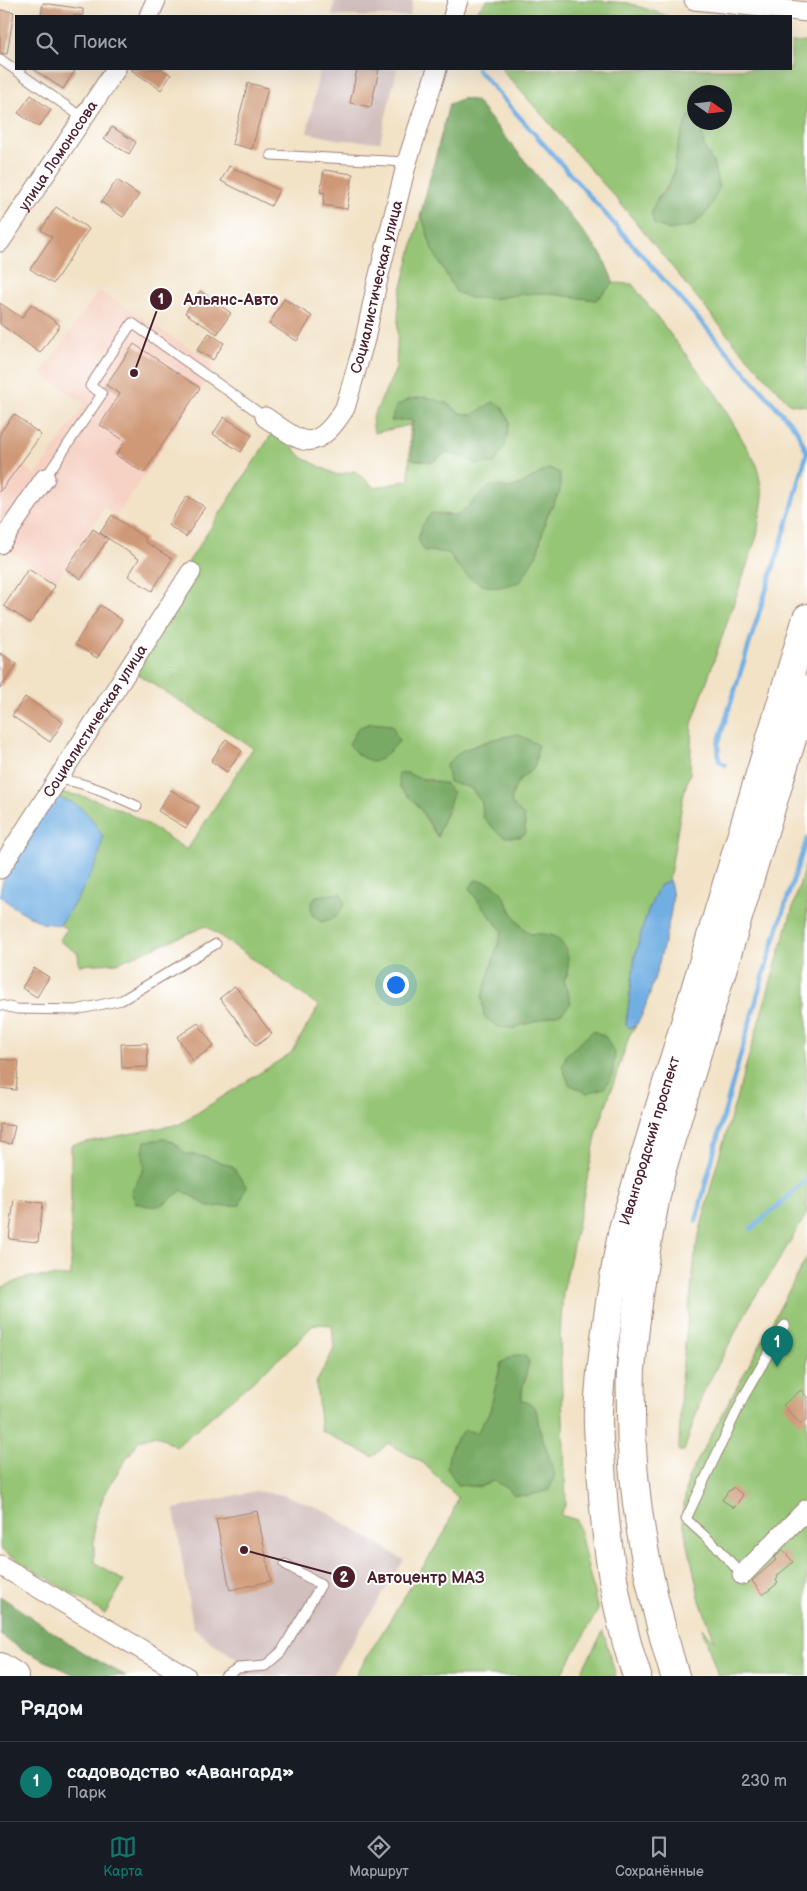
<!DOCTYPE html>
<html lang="ru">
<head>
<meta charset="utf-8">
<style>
  :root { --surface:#171b24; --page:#20242c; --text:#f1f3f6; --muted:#9ea1a6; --line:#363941; --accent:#0f766e }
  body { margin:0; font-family:"Balsamiq Sans",sans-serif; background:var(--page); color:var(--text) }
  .compass { position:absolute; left:687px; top:85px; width:45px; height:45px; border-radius:50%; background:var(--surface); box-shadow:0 5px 20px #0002; rotate:104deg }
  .you { position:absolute; left:395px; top:984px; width:18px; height:18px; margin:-12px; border:4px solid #fff; border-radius:50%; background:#1a73e8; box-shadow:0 0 0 8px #1a73e833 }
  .badge { display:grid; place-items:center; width:32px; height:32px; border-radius:50%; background:var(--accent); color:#fff; font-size:16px; font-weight:700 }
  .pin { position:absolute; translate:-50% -41px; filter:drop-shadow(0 1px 2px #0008) }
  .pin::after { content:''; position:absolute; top:26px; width:18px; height:15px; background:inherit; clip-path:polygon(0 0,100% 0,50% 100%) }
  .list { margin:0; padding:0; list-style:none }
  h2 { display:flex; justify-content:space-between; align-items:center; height:65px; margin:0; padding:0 20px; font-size:21px }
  h2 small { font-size:16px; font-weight:400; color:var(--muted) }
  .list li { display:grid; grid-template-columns:32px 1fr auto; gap:15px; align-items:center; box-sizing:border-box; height:80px; padding:0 20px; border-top:1px solid var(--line) }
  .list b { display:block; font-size:19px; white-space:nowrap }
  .list p { margin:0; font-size:16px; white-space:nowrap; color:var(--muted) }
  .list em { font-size:16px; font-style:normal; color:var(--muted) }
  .icon { flex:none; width:28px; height:28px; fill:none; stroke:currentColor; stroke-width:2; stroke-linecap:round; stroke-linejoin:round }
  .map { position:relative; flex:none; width:807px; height:1676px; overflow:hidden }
  .search { position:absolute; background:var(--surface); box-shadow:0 5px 20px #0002; left:15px; right:15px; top:15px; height:55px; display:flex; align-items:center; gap:12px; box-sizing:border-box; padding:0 18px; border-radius:0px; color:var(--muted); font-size:19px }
  .sheet { height:145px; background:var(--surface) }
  nav { display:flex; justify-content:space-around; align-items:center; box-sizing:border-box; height:70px; border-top:1px solid var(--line); background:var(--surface); font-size:14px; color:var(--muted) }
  nav a { display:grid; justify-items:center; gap:2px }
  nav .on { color:var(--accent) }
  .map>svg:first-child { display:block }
  .built { fill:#f6d2c4 }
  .industrial { fill:#d1bfbe }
  .green { fill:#95c574; stroke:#707250; fill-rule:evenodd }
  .forest { fill:#78aa66; stroke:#616448 }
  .water { fill:#71afe3; stroke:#5e6787 }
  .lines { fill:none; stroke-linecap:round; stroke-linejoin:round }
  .stream { stroke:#71afe3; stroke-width:4.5 }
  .building { fill:#cf9876 }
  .service-casing { stroke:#9e8078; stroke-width:11 }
  .minor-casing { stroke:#9e8078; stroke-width:21 }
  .primary-casing { stroke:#9e8078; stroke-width:30 }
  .trunk-casing { stroke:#9e8078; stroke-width:30 }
  .service { stroke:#fff; stroke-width:9 }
  .minor { stroke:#fff; stroke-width:19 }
  .primary { stroke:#fff; stroke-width:28 }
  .trunk { stroke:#fff; stroke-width:28 }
  .labels { text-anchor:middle; stroke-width:4; stroke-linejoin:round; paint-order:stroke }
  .street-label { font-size:15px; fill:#4a1f2b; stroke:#fff }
  .leader { fill:none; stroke:#4a1f2b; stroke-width:2 }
  .callout-dot { fill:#4a1f2b; stroke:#fff; stroke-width:2 }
  .mark-label { font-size:15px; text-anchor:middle; font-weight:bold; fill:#fff }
  .callout-label { font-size:16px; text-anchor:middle; font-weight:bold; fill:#4a1f2b; stroke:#fff; stroke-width:4; stroke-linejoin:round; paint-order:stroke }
</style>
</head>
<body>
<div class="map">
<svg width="807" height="1676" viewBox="0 0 807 1676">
  <rect width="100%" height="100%" fill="#fff"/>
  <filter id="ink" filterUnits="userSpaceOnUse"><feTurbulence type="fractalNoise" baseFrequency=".02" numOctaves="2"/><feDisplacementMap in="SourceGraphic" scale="10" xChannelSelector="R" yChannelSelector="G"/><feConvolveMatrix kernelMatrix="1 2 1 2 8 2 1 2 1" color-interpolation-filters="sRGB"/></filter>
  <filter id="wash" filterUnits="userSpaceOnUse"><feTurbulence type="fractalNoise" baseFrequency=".0096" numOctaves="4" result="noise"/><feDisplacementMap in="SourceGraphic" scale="20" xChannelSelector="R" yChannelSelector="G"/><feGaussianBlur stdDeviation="1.12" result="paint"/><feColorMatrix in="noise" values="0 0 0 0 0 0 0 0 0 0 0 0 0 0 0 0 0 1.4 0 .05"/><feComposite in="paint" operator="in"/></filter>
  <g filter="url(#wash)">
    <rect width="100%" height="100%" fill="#f2e2c6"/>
    <!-- built -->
    <path class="built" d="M99,290L213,363L206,382L117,516L104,508L56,581L0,544V450L36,475L85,404L41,374Z"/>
    <!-- industrial -->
    <path class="industrial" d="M335,0H413L410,16H332Z
      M320,69H397L380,142L342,140L307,133Z
      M255,1491L284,1495L322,1509L404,1560L331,1676H239L236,1658L212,1643L193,1627L174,1509Z"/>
    <!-- green -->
    <path class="green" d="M487,0H592L628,3L668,16H476L479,8Z
      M807,42V406L790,404L730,338L616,198L501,69H791V43ZM694,92H724V122L701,123L704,147L713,163L651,215L657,199L669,184L676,166L678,148L689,116L694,115Z
      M421,213L432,249L494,299L520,294L545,293L596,300L614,283L632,284L716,394L757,465L763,498L757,536L692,724L690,773L684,792L669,880L660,886L645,919L635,956L626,1025L629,1028L636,1026L630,1034L597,1132L563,1293L560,1336L566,1504L560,1515L577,1520L598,1610L561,1676H355L446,1530L458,1498L423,1463L388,1443L373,1457L321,1431L316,1383L334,1349L332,1325L314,1324L291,1348L176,1447L156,1435L139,1440L106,1490L94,1522V1562L124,1581L105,1614L0,1549V1288L27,1277L71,1276V1145L180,1124L291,1053L319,1006L206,926L117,963L79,965L78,953L59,941L67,929L60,925L81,893L72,802L58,798L61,793C109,797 148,824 187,850L253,748L122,664L275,429L303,458L337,475L355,471L375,488L409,480L410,425L374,433L372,419L396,369L399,298ZM446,403L460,413L472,415L478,464L460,456L446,453L432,462L412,459V420ZM549,468L560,491L547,516L537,554L454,563L449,553L445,514L456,516C469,507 478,495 491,486L510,488L522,484ZM494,739L535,767C518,780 514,783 511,804L483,817L482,803L471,788L461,751ZM407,773L418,778L433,780L450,808L442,821L437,837L419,807L400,788ZM470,888L506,900L515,919L530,934L552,935L568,974L564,980L571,1003L513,1028L484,1017L482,997L502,931C491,916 478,904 470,888ZM175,1143L186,1154L206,1157L209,1207L182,1190L165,1203L136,1185L144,1168ZM501,1363L527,1376L521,1389L522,1400L531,1404L536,1409L539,1427L555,1475L506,1487L493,1481L480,1487L465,1431L477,1433L490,1411Z
      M807,859V1213L770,1275L751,1303L703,1393L684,1451H679L681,1379L696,1247L714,1174Z
      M807,1257V1676H718L702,1628L715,1641L700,1601L682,1517L688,1478Z
      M603,1631L616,1676H579Z"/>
    <!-- forest -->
    <path class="forest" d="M463,98L476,101L602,255L614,283L596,300L544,293L520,294L494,299L470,298L456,292L432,249L421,213L449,104Z
      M694,115V122L701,123L704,147L713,162L719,188L708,211L692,226L670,230L654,224C647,203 662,198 670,183C675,172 675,161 677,149C679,138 685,126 689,116Z
      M426,397L446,403L460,413L472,415L493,402L502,406L510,422L505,446L494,463L478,464L460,456L446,453L432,462L412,459V420L391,421L396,406L410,399Z
      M549,468L560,473V491L547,516L537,554L520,582C512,583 500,589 492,587C474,585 457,569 449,553L424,551L418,539L422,526L431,513L456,516C469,507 478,495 491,486L510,488L522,484Z
      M371,723L392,725L399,742L381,759L373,762L358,755L349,744L358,728Z
      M518,734L538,745L535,767C519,780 514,783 511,803L524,816L526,833L520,837H505L497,832L483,817L482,803L471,788L449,782L446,765L461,751L494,739Z
      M407,773L418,778L446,784L453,793C449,809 441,821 438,837L419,807L400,788L398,774Z
      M475,880C506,882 502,901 516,919C519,925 525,929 530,934C536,934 547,933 553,936C569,944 572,966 564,980L571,1003L562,1013L513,1028L498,1027L484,1017L482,997L502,931C491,916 478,904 470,888Z
      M341,893L345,904L335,918L321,922L312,915L311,905L316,896Z
      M593,1031L605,1036L615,1054L612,1076L604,1088L587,1093L569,1084L562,1067L566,1055Z
      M165,1139L175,1143L186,1154L206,1157L232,1166L246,1186L240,1205L209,1207L182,1190C161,1206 162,1210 136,1203L131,1192L144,1168L143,1152L145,1141Z
      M515,1355H524L529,1361C527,1375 521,1386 522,1400L531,1404L536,1409L539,1427L555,1475L549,1490L528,1496L514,1495L506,1487L493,1481L480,1487L458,1485L447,1468C449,1451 452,1441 465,1430L477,1433L490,1411L501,1363Z
      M0,1596L82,1652L126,1676H77L23,1650L0,1635Z"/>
    <!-- water -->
    <path class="water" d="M58,798C83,805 90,814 103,837L98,860L81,893L60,925L42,923L12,906L0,895C0,872 37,825 50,804Z
      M669,880C672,888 673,895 672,903C671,921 647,1015 636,1025C635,1026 630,1028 629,1028L626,1025L635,956L645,919L659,886Z"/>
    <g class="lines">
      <!-- stream -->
      <path class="stream" d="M477,69L780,411L796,429L807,452L791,511L718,744L719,761L725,765
        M696,1221C729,1092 764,964 807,839
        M751,1229L789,1196L807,1178"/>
    </g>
    <g id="blocks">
      <!-- building -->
      <path class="building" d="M43,3L83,9V16H41Z
        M0,10L14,12L7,54L0,53Z
        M33,69H76L63,89Z
        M130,69H162L171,75L161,90Z
        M357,69H379L371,107L350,103Z
        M248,83L268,88L252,149L232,144Z
        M31,95L51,110L39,127L18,113Z
        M112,127L136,142L129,154L104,139Z
        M229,166L279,190L271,206L221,181Z
        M324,170L353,174L347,209L323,205L325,193L320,192Z
        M117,180L139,195L123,217L101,202Z
        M56,207L89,229L53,284L30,269L52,237L41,230Z
        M200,291L231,313L217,334L185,313Z
        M284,299L312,316L297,341L269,324Z
        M0,303L22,318L31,304L60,325L40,353L0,324Z
        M209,333L224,343L213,360L197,350Z
        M134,344L200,388L144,473L116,455L125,441L100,425L120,394L106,385Z
        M14,414L41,435L0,492V433Z
        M224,417L252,435L241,452L213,434Z
        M187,496L205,507L186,537L168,525Z
        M112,515L146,539L144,541L172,559L152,591L128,576L139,559L100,533Z
        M93,529L108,539L81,579L66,569Z
        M28,569L55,586L31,623L4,606Z
        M100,605L122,620L97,658L75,644Z
        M0,653L17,664L0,689Z
        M25,697L63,722L50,742L12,716Z
        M226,739L242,751L227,772L211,761Z
        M171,790L199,807L186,828L158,811Z
        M34,968L49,977L37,997L22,988Z
        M235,986L272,1034L256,1046L220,998Z
        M198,1023L214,1046L193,1061L177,1037Z
        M147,1043L148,1067L122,1068L121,1044Z
        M0,1059L19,1061L16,1090L0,1088Z
        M0,1124L15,1126L11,1144L0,1142Z
        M14,1199L43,1203L38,1242L9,1239Z
        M801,1390L807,1397V1419L800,1424L783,1405Z
        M733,1487L743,1495L734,1508L722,1500L729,1490L730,1491Z
        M257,1511L271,1581L230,1590L216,1519Z
        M783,1550L793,1562L777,1576L778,1578L776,1580L778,1583L763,1595L752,1581L776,1560L774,1558Z"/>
    </g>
  </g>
  <g filter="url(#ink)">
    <use href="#blocks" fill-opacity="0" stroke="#9e8078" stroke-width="1"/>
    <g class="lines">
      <defs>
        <path id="service" d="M0,59L83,118
          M271,155L407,162
          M45,478L102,394L90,386L132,323L265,417
          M59,779C87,783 111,794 137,806
          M0,1005L17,1009L76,1010L122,1000L216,944
          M742,1575L719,1549L686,1519L744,1396L785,1325
          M225,1676L238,1668L265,1666L281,1652L321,1585L285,1564"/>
        <g id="minor">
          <path d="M694,0L807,12"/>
          <path d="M149,16L156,0"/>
          <path d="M453,16L458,0"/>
          <path id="s1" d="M0,242L116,69"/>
          <path id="s2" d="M265,417C274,423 293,438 303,440C321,445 337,421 345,408L365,339L377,283L407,162L437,69"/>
          <path d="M0,544L45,478"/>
          <path id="s3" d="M0,869L191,572"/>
          <path d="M0,1565L186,1676"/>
          <path d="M742,1575L807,1509"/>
        </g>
        <path id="primary" d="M0,1667L14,1676"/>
        <g id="trunk">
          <path id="s4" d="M637,1676C614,1609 605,1538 601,1467C600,1448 597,1429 598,1410C602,1349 611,1289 623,1229L807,618"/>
          <path d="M675,1676C649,1590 631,1503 631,1412C631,1398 630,1384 631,1370C636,1304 647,1237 661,1172L807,689"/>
        </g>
      </defs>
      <!-- service casing -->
      <use href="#service" class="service-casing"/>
      <!-- minor casing -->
      <use href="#minor" class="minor-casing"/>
      <!-- primary casing -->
      <use href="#primary" class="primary-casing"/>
      <!-- trunk casing -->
      <use href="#trunk" class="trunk-casing"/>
      <!-- service -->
      <use href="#service" class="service"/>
      <!-- minor -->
      <use href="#minor" class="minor"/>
      <!-- primary -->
      <use href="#primary" class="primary"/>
      <!-- trunk -->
      <use href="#trunk" class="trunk"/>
    </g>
  </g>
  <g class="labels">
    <!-- street labels -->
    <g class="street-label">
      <text dy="5" stroke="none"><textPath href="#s1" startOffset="104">улица Ломоносова</textPath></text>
      <text dy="5" stroke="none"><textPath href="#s2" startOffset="226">Социалистическая улица</textPath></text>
      <text dy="5" stroke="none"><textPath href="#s3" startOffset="176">Социалистическая улица</textPath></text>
      <text dy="5" stroke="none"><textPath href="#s4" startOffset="545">Ивангородский проспект</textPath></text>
    </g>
  </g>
  <!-- callouts -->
  <path class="leader" d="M134 373L161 299M244 1550L344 1577"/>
  <g class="callout-dot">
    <circle cx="134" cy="373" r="5"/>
    <circle cx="244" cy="1550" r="5"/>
    <circle cx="161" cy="299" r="12"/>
    <circle cx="344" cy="1577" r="12"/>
  </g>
  <g class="mark-label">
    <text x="161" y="304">1</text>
    <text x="344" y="1582">2</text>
  </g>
  <g class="callout-label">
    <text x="231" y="305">Альянс-Авто</text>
    <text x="426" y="1583">Автоцентр МАЗ</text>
  </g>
</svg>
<svg class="compass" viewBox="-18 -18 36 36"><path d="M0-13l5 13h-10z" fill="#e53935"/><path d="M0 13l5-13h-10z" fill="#9ea1a6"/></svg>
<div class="you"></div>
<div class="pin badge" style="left:777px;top:1367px">1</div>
<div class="search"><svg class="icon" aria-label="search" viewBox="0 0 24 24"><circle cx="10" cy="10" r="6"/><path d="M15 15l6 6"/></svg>Поиск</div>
</div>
<section class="sheet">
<h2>Рядом<small></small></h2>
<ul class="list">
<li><span class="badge">1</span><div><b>садоводство «Авангард»</b><p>Парк</p></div><em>230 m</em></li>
</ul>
</section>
<nav>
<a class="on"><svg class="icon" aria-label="map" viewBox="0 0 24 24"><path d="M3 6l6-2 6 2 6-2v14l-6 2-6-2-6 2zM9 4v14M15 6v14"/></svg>Карта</a>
<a><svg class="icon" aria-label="directions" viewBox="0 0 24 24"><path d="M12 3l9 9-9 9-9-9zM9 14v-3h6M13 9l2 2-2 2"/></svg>Маршрут</a>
<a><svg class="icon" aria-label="saved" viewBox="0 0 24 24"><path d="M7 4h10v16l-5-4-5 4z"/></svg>Сохранённые</a>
</nav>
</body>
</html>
